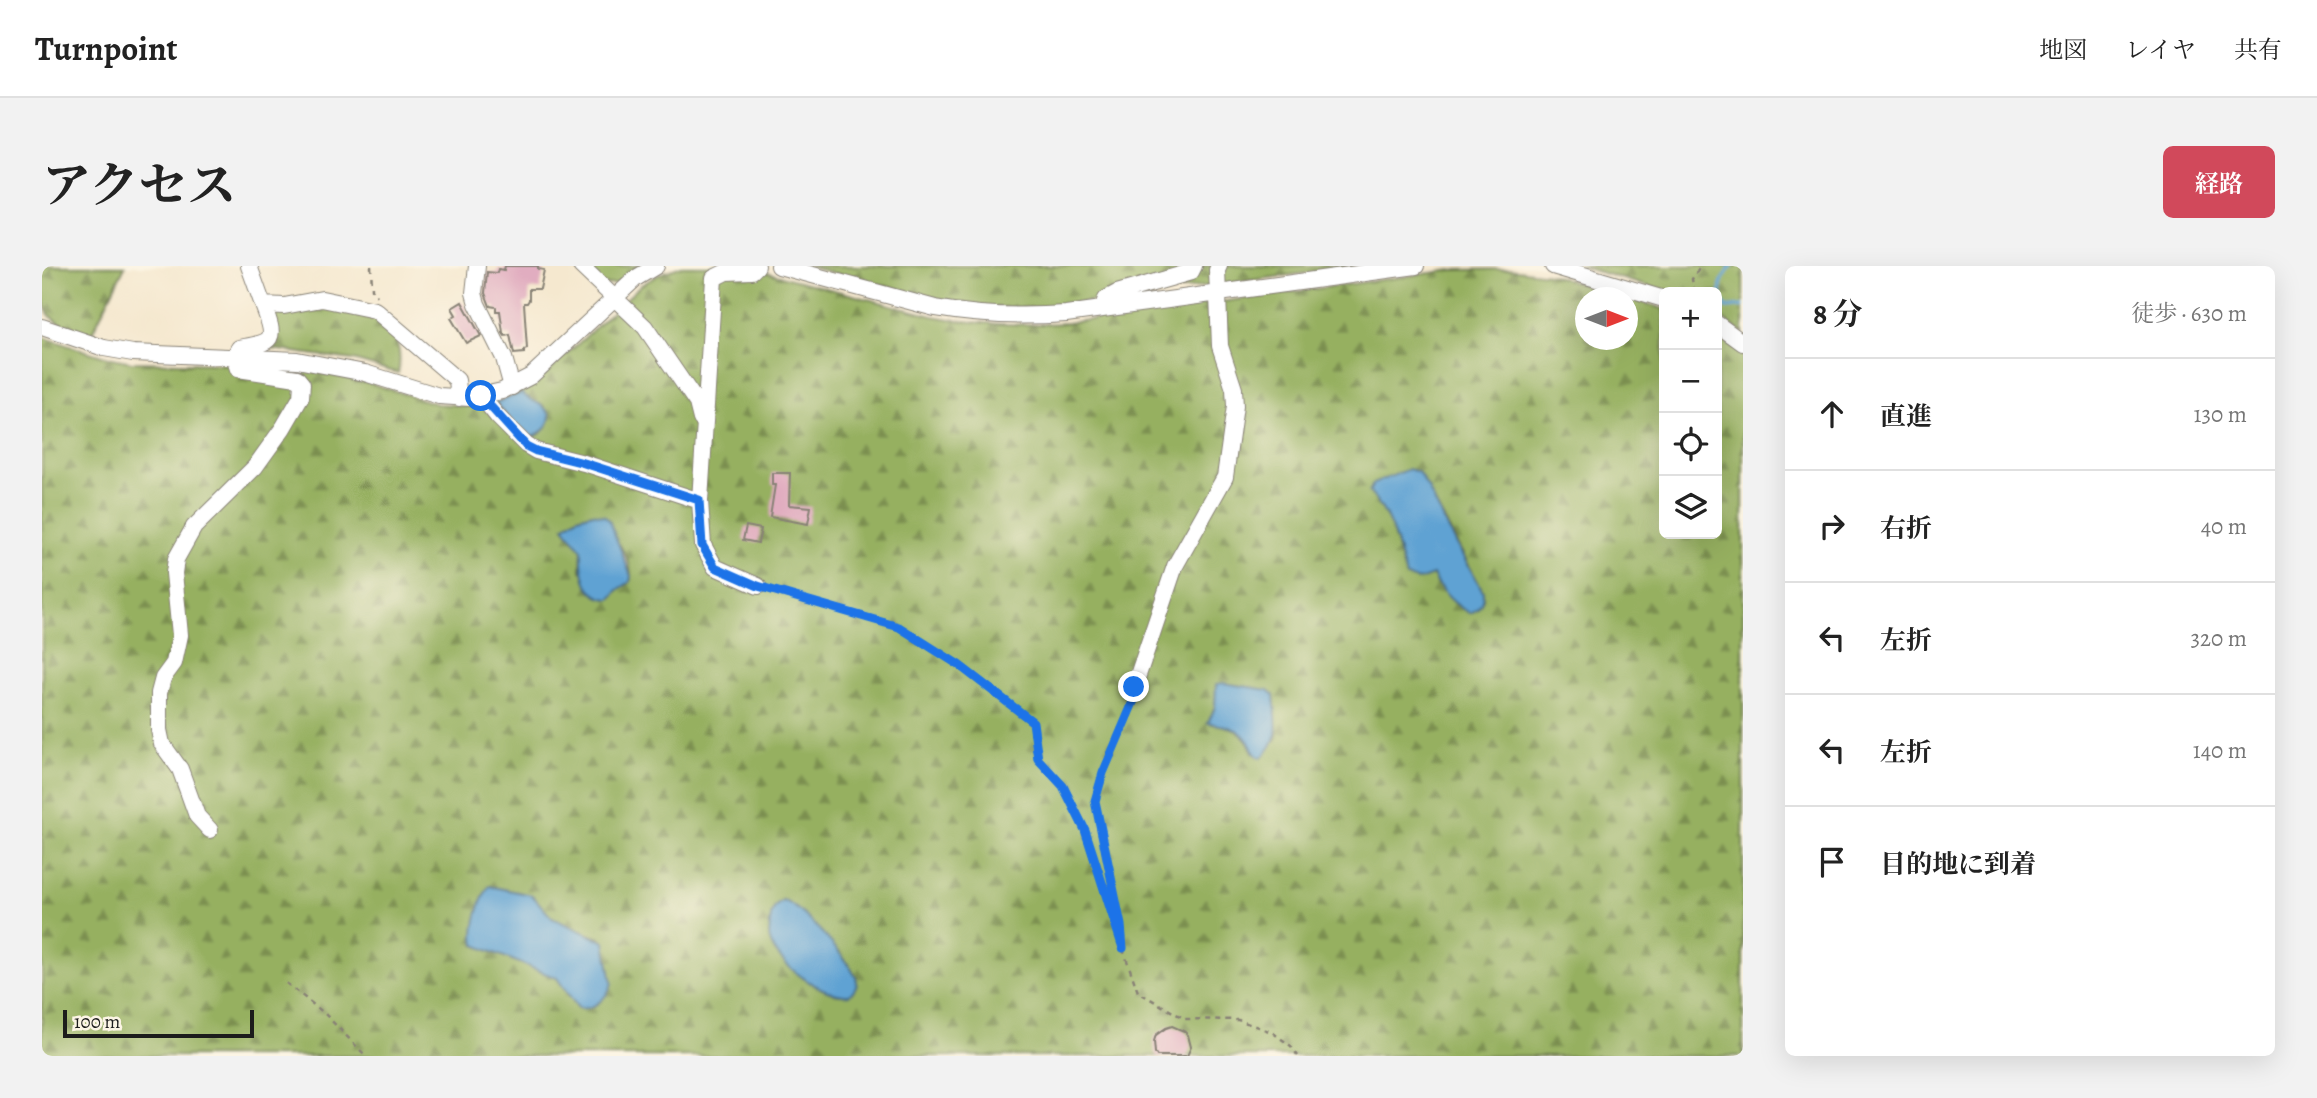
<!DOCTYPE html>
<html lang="ja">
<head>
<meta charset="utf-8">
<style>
  :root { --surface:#fff; --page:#f2f2f2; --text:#222; --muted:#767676; --line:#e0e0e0; --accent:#d1495b }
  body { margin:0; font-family:Alegreya,"Noto Serif JP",serif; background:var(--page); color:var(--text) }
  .controls { position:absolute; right:21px; top:21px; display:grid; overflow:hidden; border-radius:10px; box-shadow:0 7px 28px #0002 }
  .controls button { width:63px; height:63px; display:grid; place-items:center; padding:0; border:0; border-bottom:2px solid var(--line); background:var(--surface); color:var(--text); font:35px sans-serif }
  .compass { position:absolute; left:1533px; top:21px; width:63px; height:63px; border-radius:50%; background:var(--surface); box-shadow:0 7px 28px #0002; rotate:90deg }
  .scale { position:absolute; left:21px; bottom:18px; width:191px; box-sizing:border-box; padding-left:7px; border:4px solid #1c1c1c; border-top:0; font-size:19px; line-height:24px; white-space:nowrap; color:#1c1c1c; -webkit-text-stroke:5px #fcf5e5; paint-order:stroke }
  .stop { position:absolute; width:21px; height:21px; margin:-16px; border:5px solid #1a73e8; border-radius:50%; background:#fff }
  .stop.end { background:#1a73e8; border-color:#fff; box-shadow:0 2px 7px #0008 }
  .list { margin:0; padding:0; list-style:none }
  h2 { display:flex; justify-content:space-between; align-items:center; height:91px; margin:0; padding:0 28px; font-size:30px }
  h2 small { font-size:23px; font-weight:400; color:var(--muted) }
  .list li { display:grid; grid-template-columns:46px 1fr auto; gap:21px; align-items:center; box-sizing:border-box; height:112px; padding:0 28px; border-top:2px solid var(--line) }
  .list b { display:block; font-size:26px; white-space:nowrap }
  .list em { font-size:23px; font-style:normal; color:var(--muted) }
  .icon { flex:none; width:38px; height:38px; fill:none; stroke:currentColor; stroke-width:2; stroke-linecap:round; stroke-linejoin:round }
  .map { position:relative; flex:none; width:1701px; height:790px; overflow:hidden; border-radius:10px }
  header { display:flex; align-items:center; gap:42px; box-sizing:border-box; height:98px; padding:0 35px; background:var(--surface); border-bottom:2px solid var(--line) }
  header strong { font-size:33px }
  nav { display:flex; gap:38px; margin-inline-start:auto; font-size:24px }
  .intro { display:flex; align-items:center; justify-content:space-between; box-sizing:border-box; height:168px; padding:0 42px }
  h1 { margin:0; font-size:49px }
  .button { padding:18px 32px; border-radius:10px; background:var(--accent); color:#fff; font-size:24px; font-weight:700 }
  main { display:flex; gap:42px; padding:0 42px }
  aside { flex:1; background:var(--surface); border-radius:10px; box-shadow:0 7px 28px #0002 }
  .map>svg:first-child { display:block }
  .forest { fill:url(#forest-firs); stroke:#59663e; stroke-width:2; fill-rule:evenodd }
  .water { fill:#5ea2d3; stroke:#3d5f78; stroke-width:2 }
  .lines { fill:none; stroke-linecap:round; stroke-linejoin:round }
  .stream { stroke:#5ea2d3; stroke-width:3.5 }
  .building { fill:#e1adc0 }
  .street-casing { stroke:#888276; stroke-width:18 }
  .path { stroke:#888276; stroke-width:2.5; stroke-dasharray:5 5; stroke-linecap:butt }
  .street { stroke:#fff; stroke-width:16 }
  .route { stroke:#1a73e8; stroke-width:9 }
</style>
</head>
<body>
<header>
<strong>Turnpoint</strong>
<nav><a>地図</a><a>レイヤ</a><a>共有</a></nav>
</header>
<div class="intro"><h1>アクセス</h1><a class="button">経路</a></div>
<main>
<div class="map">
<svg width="1701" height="790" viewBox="0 0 1701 790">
  <defs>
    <pattern id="forest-firs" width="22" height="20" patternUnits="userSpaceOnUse" patternTransform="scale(1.75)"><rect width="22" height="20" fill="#96b061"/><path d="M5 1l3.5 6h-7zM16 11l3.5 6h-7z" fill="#7a8e4f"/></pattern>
  </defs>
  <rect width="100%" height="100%" fill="#fcf5e5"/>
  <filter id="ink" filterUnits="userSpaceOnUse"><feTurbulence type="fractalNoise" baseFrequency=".0143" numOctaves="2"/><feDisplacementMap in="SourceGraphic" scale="14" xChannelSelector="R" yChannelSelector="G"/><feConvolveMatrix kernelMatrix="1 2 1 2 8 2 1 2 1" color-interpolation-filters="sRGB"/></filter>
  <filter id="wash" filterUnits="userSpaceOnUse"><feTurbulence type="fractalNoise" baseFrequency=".00686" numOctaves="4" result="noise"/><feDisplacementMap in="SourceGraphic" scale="28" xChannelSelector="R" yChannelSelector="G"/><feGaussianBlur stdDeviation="1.57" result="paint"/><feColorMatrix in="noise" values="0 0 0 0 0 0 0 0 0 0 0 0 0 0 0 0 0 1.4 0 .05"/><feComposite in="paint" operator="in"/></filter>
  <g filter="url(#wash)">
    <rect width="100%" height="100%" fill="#f5e8cf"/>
    <!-- forest -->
    <path class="forest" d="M0,0H83L49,69C1,53 0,51 0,0Z
      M544,0H597L574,18L561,19Z
      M640,0H700L891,50C936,59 980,60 1025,57L1410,4L1466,3L1507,8L1622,43V268H1675V68L1701,89V790H0V71L60,90L90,96L236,99L321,115L395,138L429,140L463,133L494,117L599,19L620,7ZM1544,32H1586V74H1544ZM480,127L485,133L502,140L506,159L498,168L486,173L453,137ZM1376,206L1441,325V333C1418,329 1401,332 1391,309L1364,311L1348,256L1331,218ZM551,247C566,264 594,291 588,316L576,324L539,305L540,284L522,261L536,251ZM1181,417L1226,425L1232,430L1235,469L1233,475L1211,486C1203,464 1188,460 1167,457ZM741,635L803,694L811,725C804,731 799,729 791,727C763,719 744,698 728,675L732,642ZM506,649L520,659L558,672L536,742L515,712L433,679Z
      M764,0H1318L998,42L944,41L916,38Z
      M1537,0H1701V67L1675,49V26H1625Z
      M270,37C287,40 314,40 330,46C353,55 361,86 356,107L311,94L230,83L235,79L228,44Z"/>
    <!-- water -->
    <path class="water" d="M480,127C489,137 502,136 508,149C508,163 497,168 486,173L453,137Z
      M1367,203L1376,206L1386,222L1406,264L1441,325C1441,335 1439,343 1428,347C1413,340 1397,323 1391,309L1377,314L1364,311C1355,280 1350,250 1327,226L1331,218Z
      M551,247L563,250L567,254L589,310L588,316L576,324L569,333C542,333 539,304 540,284L522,261L536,251Z
      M1181,417L1226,424L1232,429C1234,457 1241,472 1219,492C1211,488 1211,483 1206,475C1198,461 1181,459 1166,457L1173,441L1174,418Z
      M447,620L490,629L510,652L563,676L570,717C566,731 552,745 536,742L515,712L433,679C429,663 438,634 447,620Z
      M741,635C756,636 813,700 815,715C815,721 812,725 807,729C783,732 734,698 728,674C726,670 728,662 728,658C729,647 731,640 741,635Z"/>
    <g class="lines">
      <!-- stream -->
      <path class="stream" d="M1690,0C1678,13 1674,26 1685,42L1701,40"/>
    </g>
    <g id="blocks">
      <!-- building -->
      <path class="building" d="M463,0H496V3L502,4L498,23H487V34L485,37H482L485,83L482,84V87L472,88L468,69L463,70L461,67L458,45H454V41L448,40L443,27L445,6L455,7L456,3L462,4Z
        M420,36L439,70L424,77L409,52L414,49L410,42Z
        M730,207H748L747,239L769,241L766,258L728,251L733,219H730Z
        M704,260L719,263L716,277L701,274Z
        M1130,760L1142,765L1146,769L1149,781L1145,790H1115L1113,787L1112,775L1114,769L1124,762Z"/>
    </g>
  </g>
  <g filter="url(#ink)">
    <use href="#blocks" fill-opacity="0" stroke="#888276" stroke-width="2"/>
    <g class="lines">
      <defs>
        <path id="street" d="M207,0L221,39L242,40L280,33L333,44L415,114L417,132
          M435,0L432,27L435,38L462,92L470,121
          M539,0L603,61L655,137L659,153
          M715,0L710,5L684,6L672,12L658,235L661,279L673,301L716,320
          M737,0L893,42C937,50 980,51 1024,48L1374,0
          M1511,0L1622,33
          M1060,43L1064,33L1075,27L1149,6L1152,0
          M1675,58L1701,77
          M0,61L62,82L91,87L255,94L323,107L397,130L428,132L460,125L489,110L594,12L614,0
          M439,130L456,151L484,179L494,185L542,197L658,235
          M1092,421L1133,300L1183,211L1193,140L1192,123L1178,80L1175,4L1177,0
          M168,564L155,550L138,503L120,478L117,464V427L121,412L132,397L138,369L132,307L134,293L152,261L213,201L241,162L259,131L260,118L255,112L196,103L192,91L197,82C232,76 235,75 221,39"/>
      </defs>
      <!-- street casing -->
      <use href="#street" class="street-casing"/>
      <!-- path -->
      <path class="path" d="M329,0L330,23L335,30
        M1652,26L1650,13L1659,0
        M729,324L857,361L917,399L991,456L996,493L1021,520L1043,564L1081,682
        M1080,677L1079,659L1053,535L1061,507L1092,435
        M1081,683L1096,726L1143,753L1196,754L1230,766L1249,780L1256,790
        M244,717L282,747L324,790"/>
      <!-- street -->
      <use href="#street" class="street"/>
    </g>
  </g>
  <g class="lines" filter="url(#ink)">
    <!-- route -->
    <path class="route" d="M439,130L484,180L494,185L542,197L657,234L660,279L673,301L716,320L857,361L917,399L991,456L996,493L1021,520L1043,564L1081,682L1079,659L1053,535L1061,507L1093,432L1092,421"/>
  </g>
</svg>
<div class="controls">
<button>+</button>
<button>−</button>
<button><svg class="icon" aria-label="locate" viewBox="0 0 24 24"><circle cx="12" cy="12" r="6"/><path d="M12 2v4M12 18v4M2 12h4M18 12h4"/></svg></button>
<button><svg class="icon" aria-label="layers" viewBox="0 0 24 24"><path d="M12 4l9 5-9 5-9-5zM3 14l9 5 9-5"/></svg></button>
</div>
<svg class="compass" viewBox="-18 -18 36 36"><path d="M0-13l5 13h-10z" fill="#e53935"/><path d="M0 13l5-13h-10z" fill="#767676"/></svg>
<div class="scale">100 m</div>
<div class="stop" style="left:439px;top:130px"></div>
<div class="stop end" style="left:1092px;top:421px"></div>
</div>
<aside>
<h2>8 分<small>徒歩 · 630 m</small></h2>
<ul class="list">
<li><svg class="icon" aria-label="ahead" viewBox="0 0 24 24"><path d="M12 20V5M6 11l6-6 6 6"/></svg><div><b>直進</b></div><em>130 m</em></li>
<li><svg class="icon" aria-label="right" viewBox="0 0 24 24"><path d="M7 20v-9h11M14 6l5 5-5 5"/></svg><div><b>右折</b></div><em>40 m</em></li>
<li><svg class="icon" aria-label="left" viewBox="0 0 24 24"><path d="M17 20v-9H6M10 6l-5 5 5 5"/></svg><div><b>左折</b></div><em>320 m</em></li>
<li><svg class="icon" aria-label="left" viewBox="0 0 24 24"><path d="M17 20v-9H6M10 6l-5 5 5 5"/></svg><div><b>左折</b></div><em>140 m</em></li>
<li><svg class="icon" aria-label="arrive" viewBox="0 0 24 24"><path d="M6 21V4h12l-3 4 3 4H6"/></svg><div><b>目的地に到着</b></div></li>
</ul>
</aside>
</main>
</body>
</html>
